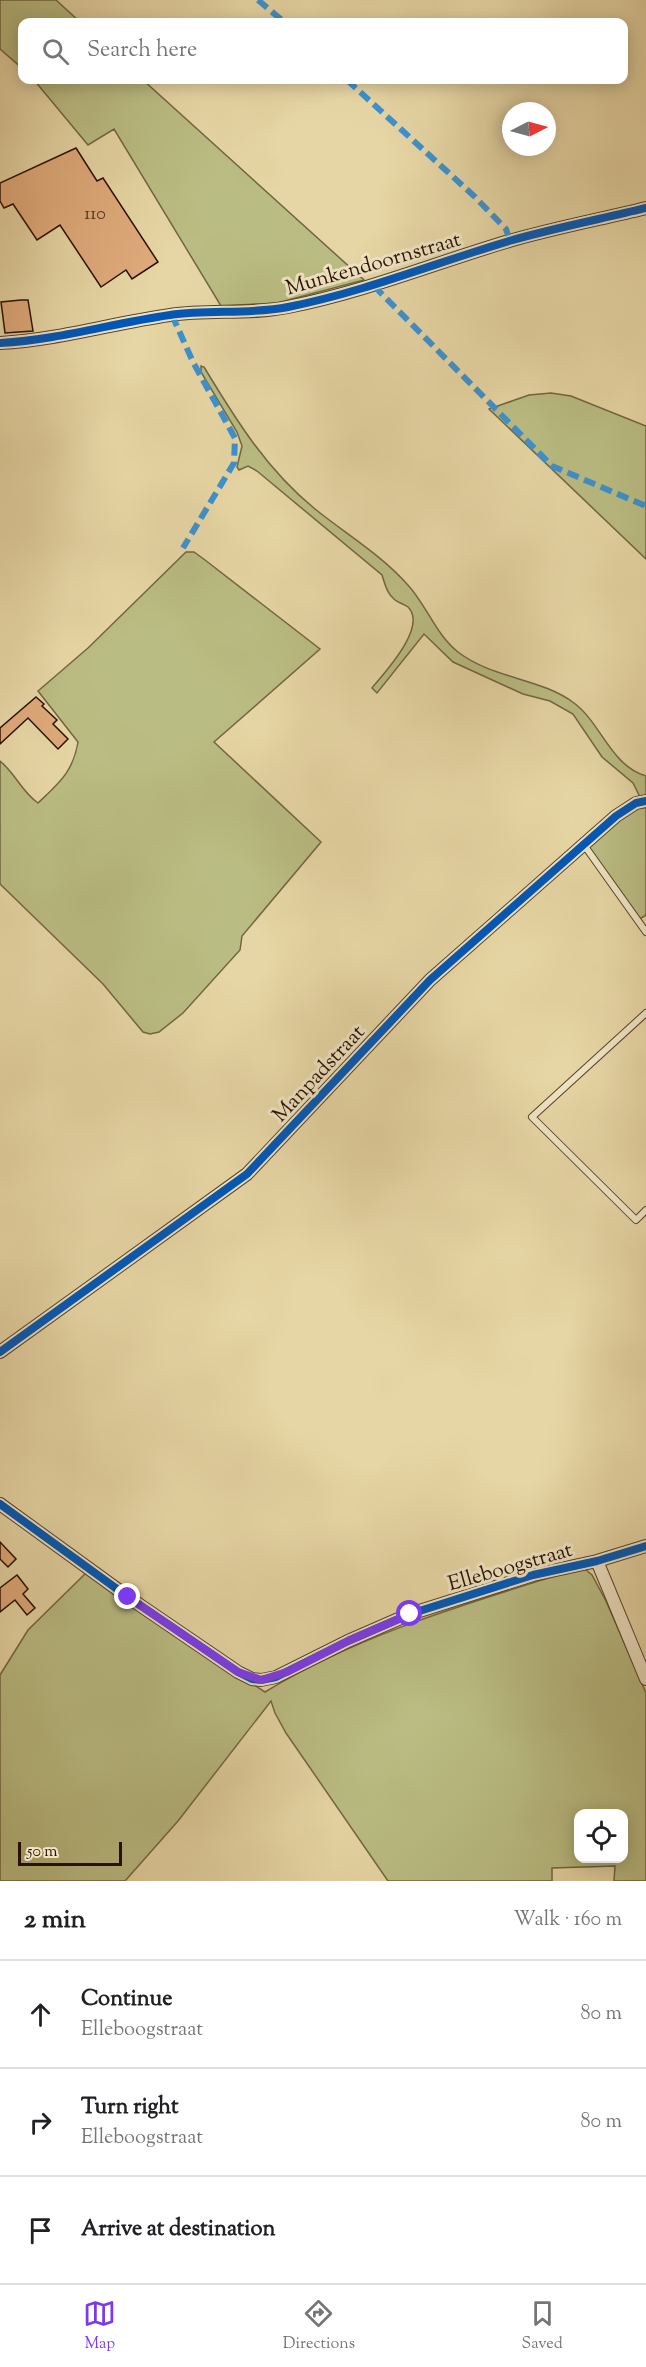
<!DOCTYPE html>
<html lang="en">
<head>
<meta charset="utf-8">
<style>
  :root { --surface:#fff; --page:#f2f2f2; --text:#202124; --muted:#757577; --line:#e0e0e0; --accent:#7c3aed }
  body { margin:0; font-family:"Sorts Mill Goudy",serif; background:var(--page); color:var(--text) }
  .controls { position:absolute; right:18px; bottom:18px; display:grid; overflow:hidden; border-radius:12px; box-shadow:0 3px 15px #0003 }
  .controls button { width:54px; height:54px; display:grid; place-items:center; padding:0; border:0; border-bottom:2px solid var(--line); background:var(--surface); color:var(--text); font:30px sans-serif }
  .compass { position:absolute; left:502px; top:102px; width:54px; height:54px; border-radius:50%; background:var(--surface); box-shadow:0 3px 15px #0003; rotate:84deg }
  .scale { position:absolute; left:18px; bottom:15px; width:104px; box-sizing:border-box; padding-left:6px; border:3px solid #2a1000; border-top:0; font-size:16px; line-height:21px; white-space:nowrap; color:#2a1000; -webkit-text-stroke:4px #efe4c4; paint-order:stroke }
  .stop { position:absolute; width:18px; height:18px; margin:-14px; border:4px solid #7c3aed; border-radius:50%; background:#fff }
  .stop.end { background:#7c3aed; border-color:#fff; box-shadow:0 2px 6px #0008 }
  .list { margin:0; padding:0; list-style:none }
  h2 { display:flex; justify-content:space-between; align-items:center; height:78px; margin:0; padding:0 24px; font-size:26px }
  h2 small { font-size:20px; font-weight:400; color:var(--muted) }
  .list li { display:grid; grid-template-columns:39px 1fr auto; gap:18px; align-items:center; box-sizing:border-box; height:108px; padding:0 24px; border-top:2px solid var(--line) }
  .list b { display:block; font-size:22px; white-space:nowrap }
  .list p { margin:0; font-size:20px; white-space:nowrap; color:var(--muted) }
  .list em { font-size:20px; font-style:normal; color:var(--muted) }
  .icon { flex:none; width:33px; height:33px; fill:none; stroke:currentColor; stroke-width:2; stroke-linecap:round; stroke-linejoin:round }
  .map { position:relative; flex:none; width:646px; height:1881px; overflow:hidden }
  .search { position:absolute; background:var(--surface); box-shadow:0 3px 15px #0003; left:18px; right:18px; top:18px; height:66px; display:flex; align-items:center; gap:15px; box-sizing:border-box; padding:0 21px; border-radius:12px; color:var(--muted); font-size:22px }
  .sheet { height:402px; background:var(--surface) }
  nav { display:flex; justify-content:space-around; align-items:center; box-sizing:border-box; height:84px; border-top:2px solid var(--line); background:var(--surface); font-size:16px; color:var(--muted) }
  nav a { display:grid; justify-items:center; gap:3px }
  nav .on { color:var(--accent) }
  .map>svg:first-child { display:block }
  .green { fill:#babd83; stroke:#726642; stroke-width:1.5; fill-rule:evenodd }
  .building { fill:#e0ab7b; stroke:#2a1000; stroke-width:1.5 }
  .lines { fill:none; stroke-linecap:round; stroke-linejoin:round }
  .service-casing { stroke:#594229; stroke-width:8 }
  .minor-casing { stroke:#594229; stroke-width:14 }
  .service { stroke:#efe4c4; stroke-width:6 }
  .minor { stroke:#efe4c4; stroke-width:12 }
  .quiet { stroke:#3c92d0; stroke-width:6; stroke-dasharray:12 6; stroke-linecap:butt }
  .cycleway-casing { stroke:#efe4c4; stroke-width:11 }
  .cycleway { stroke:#0057b8; stroke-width:8 }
  .route { stroke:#7c3aed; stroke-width:8 }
  .labels { text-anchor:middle; stroke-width:6; stroke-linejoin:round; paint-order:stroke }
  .number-label { font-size:18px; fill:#58371f }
  .street-label { font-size:21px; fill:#2a1000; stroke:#efe4c4 }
</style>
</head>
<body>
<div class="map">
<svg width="646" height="1881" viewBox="0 0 646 1881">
  <rect width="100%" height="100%" fill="#e7d6a5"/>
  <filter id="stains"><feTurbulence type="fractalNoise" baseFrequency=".00333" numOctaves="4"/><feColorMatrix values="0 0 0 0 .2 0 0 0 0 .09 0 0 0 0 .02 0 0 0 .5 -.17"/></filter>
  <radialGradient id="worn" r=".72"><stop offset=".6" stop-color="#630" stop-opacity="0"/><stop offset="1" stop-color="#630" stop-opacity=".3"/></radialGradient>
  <!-- green -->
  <path class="green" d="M0,0H56L80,22H22V68L0,49Z
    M34,80H143L364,280L277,303L221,306L114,129L88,145Z
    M201,366L204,367C236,420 267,470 315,509C346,534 380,554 407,584C426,604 436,635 458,652C493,679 541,678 574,703C601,723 611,766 646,776V796L640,797L633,783L602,757L573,714L550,701L523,694L453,662L424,634L377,693L372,688C384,673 428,627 408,607C404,604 399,603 395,600C387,594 385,584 382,575L257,471L248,466L239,470L237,467L242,446L237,432L201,372Z
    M551,393L571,396L646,426V559L489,409L529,395Z
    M186,552H194L205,560L320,649L214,742L321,842L242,936L240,950L183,1013L159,1032L150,1034L143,1032L103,984L0,884V761C15,773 22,792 38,803C59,783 73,772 78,742L38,691L88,648Z
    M646,805V915L638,920L586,848L629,812Z
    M585,1569L592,1575L606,1601L646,1693V1881H614L615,1866L552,1868V1881H388L286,1733L275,1713L271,1701L178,1821L125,1881H0V1675L28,1630L87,1572L111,1591L265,1692C360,1634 466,1604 571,1571ZM578,1814H624V1858H578Z"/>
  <!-- building -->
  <path class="building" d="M76,148L97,181L103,178L158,262L132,279L126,270L101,287L60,225L37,240L13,204L4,208L0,201V183Z
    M21,300H28L33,331L5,333L1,302Z
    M36,697L44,704L42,706L57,720L53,724L68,739L58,749L28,718L0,744V728Z
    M0,1542L16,1559L8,1567L0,1559Z
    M17,1575L28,1589L23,1594L35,1608L27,1615L15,1600L0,1612V1588Z"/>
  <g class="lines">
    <defs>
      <path id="service" d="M584,845L646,932
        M646,1013L532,1117L636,1220L646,1210"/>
      <path id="minor" d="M0,343C58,340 113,323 170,315C209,309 249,315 288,307C364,292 435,263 509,241C554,228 601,219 646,208
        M0,1352L247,1174L430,980L616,816L636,803L646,801
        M0,1504L128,1597L238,1672L252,1679L261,1680L276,1677L348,1641L410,1614L533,1575L597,1561L646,1546
        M597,1561L646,1679"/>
    </defs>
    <!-- service casing -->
    <use href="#service" class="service-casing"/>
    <!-- minor casing -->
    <use href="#minor" class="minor-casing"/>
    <!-- service -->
    <use href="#service" class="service"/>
    <!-- minor -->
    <use href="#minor" class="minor"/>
    <!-- quiet -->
    <path class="quiet" d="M258,0L284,22
      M347,80L474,196L506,229L510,241
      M374,286L552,466L646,506
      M172,315L193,362L235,438L234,463L183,548"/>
    <defs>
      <path id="cycleway" d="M0,343C58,340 113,323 170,315C209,309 249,315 288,307C364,292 435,263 509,241C554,228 601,219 646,208
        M0,1352L247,1174L430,980L616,816L636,803L646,801
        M0,1504L128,1597L238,1672L252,1679L261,1680L276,1677L348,1641L410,1614L533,1575L597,1561L646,1546"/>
    </defs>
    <!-- cycleway casing -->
    <use href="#cycleway" class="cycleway-casing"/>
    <!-- cycleway -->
    <use href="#cycleway" class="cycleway"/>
  </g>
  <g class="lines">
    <!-- route -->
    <path class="route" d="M128,1597L238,1672L261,1680L287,1672L348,1641L410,1614"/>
  </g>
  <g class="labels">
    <!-- number labels -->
    <g class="number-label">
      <text x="95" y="219">110</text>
    </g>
    <!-- street labels -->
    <g class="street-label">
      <text transform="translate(373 263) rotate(-16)" y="7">Munkendoornstraat</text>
      <text transform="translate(318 1073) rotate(-47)" y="7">Manpadstraat</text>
      <text transform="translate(510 1566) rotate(-16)" y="7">Elleboogstraat</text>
    </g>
  </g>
  <rect width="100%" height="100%" filter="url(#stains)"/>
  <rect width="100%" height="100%" fill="url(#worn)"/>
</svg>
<div class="controls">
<button><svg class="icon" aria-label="locate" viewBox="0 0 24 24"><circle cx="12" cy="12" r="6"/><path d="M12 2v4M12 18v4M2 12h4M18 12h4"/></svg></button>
</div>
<svg class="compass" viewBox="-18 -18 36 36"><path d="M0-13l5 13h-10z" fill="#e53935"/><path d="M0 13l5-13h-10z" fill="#757577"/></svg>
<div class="scale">50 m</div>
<div class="stop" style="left:410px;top:1614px"></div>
<div class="stop end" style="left:128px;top:1597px"></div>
<div class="search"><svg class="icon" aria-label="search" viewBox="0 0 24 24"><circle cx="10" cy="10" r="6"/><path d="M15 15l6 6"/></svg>Search here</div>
</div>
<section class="sheet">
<h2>2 min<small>Walk · 160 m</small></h2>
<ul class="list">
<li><svg class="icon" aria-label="ahead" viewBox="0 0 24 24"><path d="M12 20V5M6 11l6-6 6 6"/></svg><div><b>Continue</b><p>Elleboogstraat</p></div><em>80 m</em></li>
<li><svg class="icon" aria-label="right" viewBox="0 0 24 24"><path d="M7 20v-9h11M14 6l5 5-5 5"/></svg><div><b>Turn right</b><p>Elleboogstraat</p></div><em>80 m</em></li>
<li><svg class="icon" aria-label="arrive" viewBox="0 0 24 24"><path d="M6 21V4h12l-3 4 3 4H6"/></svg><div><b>Arrive at destination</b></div></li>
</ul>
</section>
<nav>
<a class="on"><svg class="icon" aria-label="map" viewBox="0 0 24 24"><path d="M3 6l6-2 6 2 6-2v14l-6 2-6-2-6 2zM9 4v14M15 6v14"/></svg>Map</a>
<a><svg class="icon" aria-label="directions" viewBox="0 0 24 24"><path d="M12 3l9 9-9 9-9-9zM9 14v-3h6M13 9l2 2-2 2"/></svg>Directions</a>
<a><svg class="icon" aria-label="saved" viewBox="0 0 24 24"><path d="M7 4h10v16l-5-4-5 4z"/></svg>Saved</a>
</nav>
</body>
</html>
